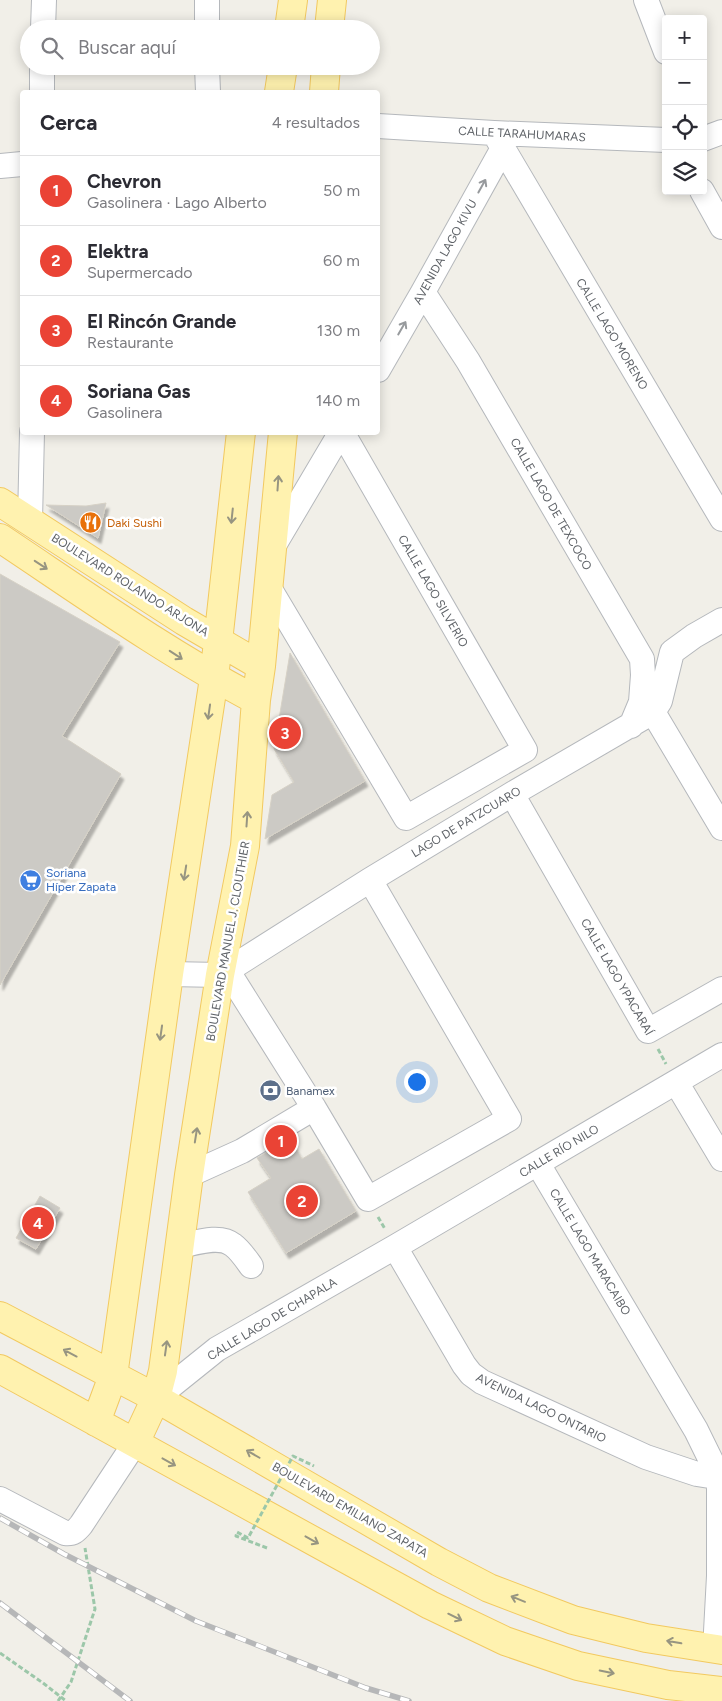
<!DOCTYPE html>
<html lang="es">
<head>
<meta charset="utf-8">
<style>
  :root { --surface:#fff; --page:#f7f7f7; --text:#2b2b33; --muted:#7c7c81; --line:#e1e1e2; --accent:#ea4335 }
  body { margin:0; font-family:Figtree,sans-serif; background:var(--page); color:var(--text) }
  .controls { position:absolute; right:15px; top:15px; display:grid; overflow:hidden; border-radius:5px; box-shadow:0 2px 12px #0003 }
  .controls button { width:45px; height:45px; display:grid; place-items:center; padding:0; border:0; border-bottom:1px solid var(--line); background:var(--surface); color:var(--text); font:25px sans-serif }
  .you { position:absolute; left:416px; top:1081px; width:18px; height:18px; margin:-12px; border:4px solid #fff; border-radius:50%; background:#1a73e8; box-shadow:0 0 0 8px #1a73e833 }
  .badge { display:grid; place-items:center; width:32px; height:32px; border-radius:50%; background:var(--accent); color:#fff; font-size:16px; font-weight:700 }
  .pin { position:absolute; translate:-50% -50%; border:2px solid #fff; box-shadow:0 1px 5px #0006 }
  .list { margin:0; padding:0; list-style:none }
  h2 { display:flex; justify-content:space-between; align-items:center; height:65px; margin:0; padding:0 20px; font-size:21px }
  h2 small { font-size:16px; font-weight:400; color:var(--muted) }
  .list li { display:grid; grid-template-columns:32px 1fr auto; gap:15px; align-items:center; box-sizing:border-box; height:70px; padding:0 20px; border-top:1px solid var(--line) }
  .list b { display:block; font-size:19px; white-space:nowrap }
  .list p { margin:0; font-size:16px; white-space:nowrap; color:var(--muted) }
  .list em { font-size:16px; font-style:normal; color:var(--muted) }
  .icon { flex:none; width:28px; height:28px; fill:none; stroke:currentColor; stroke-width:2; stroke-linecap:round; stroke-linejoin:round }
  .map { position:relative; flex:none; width:722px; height:1701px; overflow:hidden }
  .search { position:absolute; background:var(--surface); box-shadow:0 2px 12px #0003; left:20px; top:20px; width:360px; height:55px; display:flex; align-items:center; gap:12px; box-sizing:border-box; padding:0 18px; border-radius:28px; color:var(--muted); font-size:19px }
  .panel { position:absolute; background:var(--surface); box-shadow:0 2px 12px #0003; left:20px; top:90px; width:360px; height:345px; border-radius:5px }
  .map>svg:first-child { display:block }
  .building { fill:#cccac5; stroke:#d6d1c6; filter:url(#shadow) }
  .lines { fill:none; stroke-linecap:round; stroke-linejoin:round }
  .minor-casing { stroke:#b5b8bc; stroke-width:26 }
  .major-casing { stroke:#f2c960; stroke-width:30 }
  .path { stroke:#9cc7a9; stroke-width:3; stroke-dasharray:5 2.5; stroke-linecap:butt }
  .minor { stroke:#fff; stroke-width:24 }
  .major { stroke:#fff2af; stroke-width:28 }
  .rail-casing { stroke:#b6b7b8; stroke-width:5.5 }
  .rail { stroke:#fff; stroke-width:4; stroke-dasharray:11; stroke-linecap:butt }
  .path-bridge { stroke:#9cc7a9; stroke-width:3; stroke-dasharray:5 2.5; stroke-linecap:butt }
  .oneway { stroke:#979a9d }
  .oneway2 { stroke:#979581 }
  .labels { text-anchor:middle; stroke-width:5; stroke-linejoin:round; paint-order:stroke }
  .street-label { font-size:12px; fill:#5f6368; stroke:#fff }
  .food-label { font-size:12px; fill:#c56008; stroke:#fff; text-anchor:start }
  .shop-label { font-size:12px; fill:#366cbe; stroke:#fff; text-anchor:start }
  .service-label { font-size:12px; fill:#4e5e75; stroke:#fff; text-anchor:start }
</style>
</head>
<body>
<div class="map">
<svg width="722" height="1701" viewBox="0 0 722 1701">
  <defs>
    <filter id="shadow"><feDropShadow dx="3" dy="5.5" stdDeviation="1" flood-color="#0004"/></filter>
  </defs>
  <rect width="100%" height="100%" fill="#f1efe8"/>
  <!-- building -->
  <path class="building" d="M106,503L98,538L46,505L86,506Z
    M0,574L120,642L62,736L121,774L0,985Z
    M290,653L365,781L265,839L272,795L294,782L274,749Z
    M290,1138L302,1159L319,1149L356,1211L286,1253L248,1192L271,1178L257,1158Z
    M40,1196L60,1208L36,1249L16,1238Z"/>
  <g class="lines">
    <defs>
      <path id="minor" d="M207,0V29
        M646,0L666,52
        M43,29L44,0
        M207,66L208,92
        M42,92V66
        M378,126L494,133L666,140
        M494,133L722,519
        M703,139L722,132
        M0,166L22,164
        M702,191L722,227
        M423,292L468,361L642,659L643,675L641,702L631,726
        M378,370L423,292L503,148
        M30,521L32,432
        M273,547L341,432
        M268,586L406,818L525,750L342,432
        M653,712L722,828
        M512,794L648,1031L722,989
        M227,970L314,1108L368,1199L509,1119L370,880
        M169,974L220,975L370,880L512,794L653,712L660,701L672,652L694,636L722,620
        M676,1082L722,1159
        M538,1164L696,1430L719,1477V1576L715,1650
        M189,1175L242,1151L314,1108
        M180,1246C195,1243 220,1234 233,1245C240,1250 246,1259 251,1266
        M395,1247L464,1365L471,1374L482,1382L646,1457L697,1474L722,1478
        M156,1398L217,1349L395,1247L722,1055
        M0,1499L65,1533C73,1534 76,1531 81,1525L135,1443"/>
      <path id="major" d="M289,29L293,0
        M329,29L332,0
        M279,92L283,66
        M324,92L326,66
        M0,502L184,621L261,666
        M0,538C84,594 167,653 256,700
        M0,1316L156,1398L439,1562L489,1588L573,1620L646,1638L722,1650
        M0,1369L430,1605L505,1641L578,1666L668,1685L722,1691
        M96,1422L113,1376L169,974L214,678L241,432
        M135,1443L156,1398L163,1371L189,1175L220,975L245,846L256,700L261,666L283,432"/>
    </defs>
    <!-- minor casing -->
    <use href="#minor" class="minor-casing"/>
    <!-- major casing -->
    <use href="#major" class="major-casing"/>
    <!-- path -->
    <path class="path" d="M658,1049L666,1064
      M378,1217L385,1229
      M0,1653L43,1683L66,1701
      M58,1701L71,1682L95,1609L85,1548"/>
    <!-- minor -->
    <use href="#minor" class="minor"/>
    <!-- major -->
    <use href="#major" class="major"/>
    <defs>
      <path id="rail" d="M0,1518L64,1554L196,1621L366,1688L409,1701
        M0,1603L130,1701"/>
    </defs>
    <!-- rail casing -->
    <use href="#rail" class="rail-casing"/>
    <!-- rail -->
    <use href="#rail" class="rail"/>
    <!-- path-bridge -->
    <path class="path-bridge" d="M267,1548L236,1536L237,1532L248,1538L293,1456L314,1466"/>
  </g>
  <!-- one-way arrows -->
  <defs><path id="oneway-shaft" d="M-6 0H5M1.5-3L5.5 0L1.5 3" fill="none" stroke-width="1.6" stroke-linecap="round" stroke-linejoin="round" transform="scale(1.25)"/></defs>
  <g class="oneway">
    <use href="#oneway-shaft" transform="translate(482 186) rotate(-61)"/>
    <use href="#oneway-shaft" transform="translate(402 328) rotate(-60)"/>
  </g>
  <g class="oneway2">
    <use href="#oneway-shaft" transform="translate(278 483) rotate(-86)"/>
    <use href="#oneway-shaft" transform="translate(232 516) rotate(96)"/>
    <use href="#oneway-shaft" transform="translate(41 565) rotate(33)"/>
    <use href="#oneway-shaft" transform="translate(176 655) rotate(33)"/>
    <use href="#oneway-shaft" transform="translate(209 712) rotate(98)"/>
    <use href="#oneway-shaft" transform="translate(247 819) rotate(-86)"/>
    <use href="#oneway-shaft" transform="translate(185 873) rotate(99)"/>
    <use href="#oneway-shaft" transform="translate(161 1033) rotate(98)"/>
    <use href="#oneway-shaft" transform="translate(196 1135) rotate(-81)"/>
    <use href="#oneway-shaft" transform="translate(166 1348) rotate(-82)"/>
    <use href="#oneway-shaft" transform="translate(70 1353) rotate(-152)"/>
    <use href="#oneway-shaft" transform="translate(253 1454) rotate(-150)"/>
    <use href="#oneway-shaft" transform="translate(169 1462) rotate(29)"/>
    <use href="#oneway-shaft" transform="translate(312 1540) rotate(29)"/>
    <use href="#oneway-shaft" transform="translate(518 1599) rotate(-158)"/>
    <use href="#oneway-shaft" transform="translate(455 1617) rotate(26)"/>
    <use href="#oneway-shaft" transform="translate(674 1642) rotate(-170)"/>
    <use href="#oneway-shaft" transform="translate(607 1672) rotate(12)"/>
  </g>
  <!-- icons -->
  <defs>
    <symbol id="restaurant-disc" viewBox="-11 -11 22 22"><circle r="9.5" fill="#e8710a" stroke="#fff"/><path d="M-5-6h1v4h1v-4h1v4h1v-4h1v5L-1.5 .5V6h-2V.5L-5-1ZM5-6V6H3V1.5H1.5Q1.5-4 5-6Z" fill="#fff"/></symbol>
    <symbol id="supermarket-disc" viewBox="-11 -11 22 22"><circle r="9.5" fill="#3f7fe0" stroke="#fff"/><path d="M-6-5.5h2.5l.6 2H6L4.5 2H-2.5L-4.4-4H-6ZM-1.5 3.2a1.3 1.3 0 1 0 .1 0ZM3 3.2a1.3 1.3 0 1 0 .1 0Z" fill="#fff"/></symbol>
    <symbol id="bank-disc" viewBox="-11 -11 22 22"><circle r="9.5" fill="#5c6f8a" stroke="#fff"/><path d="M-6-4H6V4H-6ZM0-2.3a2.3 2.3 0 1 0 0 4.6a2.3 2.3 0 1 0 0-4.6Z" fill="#fff"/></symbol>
  </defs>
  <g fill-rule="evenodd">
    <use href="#restaurant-disc" x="78" y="510" width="25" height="25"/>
    <use href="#supermarket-disc" x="18" y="868" width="25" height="25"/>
    <use href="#bank-disc" x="258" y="1078" width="25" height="25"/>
  </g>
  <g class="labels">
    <!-- street labels -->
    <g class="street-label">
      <text transform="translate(522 134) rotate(3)" y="4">CALLE TARAHUMARAS</text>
      <text transform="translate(445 252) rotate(-61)" y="4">AVENIDA LAGO KIVU</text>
      <text transform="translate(612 334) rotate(59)" y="4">CALLE LAGO MORENO</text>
      <text transform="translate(551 504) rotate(60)" y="4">CALLE LAGO DE TEXCOCO</text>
      <text transform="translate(130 585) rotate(32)" y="4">BOULEVARD ROLANDO ARJONA</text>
      <text transform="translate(433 591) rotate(60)" y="4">CALLE LAGO SILVERIO</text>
      <text transform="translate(466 822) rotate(-31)" y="4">LAGO DE PATZCUARO</text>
      <text transform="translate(228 941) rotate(-80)" y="4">BOULEVARD MANUEL J. CLOUTHIER</text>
      <text transform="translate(617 977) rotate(60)" y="4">CALLE LAGO YPACARAÍ</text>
      <text transform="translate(559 1151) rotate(-31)" y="4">CALLE RÍO NILO</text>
      <text transform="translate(590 1252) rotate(59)" y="4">CALLE LAGO MARACAIBO</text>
      <text transform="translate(272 1319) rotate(-31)" y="4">CALLE LAGO DE CHAPALA</text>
      <text transform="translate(541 1408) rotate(26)" y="4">AVENIDA LAGO ONTARIO</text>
      <text transform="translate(350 1510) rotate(30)" y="4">BOULEVARD EMILIANO ZAPATA</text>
    </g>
    <!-- food labels -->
    <g class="food-label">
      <text x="107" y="527">Daki Sushi</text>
    </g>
    <!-- shop labels -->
    <g class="shop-label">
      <text x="46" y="877">Soriana<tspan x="46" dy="14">Híper Zapata</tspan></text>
    </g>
    <!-- service labels -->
    <g class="service-label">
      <text x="286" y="1095">Banamex</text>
    </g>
  </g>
</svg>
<div class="controls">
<button>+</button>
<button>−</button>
<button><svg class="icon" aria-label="locate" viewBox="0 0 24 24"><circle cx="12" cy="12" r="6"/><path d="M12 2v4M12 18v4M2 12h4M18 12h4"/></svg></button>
<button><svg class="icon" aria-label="layers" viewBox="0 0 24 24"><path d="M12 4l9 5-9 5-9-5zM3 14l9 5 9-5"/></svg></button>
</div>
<div class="you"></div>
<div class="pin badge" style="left:281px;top:1141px">1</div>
<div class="pin badge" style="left:302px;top:1201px">2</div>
<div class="pin badge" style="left:285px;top:733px">3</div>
<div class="pin badge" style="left:38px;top:1223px">4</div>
<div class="search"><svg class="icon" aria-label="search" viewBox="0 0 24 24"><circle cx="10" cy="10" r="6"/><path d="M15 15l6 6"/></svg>Buscar aquí</div>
<section class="panel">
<h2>Cerca<small>4 resultados</small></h2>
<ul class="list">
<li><span class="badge">1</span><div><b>Chevron</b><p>Gasolinera · Lago Alberto</p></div><em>50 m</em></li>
<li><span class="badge">2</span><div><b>Elektra</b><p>Supermercado</p></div><em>60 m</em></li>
<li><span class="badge">3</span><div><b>El Rincón Grande</b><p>Restaurante</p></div><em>130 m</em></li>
<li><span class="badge">4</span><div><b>Soriana Gas</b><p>Gasolinera</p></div><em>140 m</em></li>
</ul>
</section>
</div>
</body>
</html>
